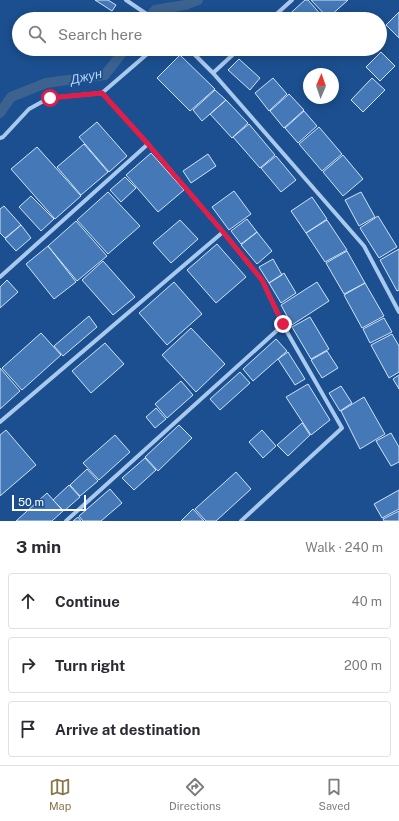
<!DOCTYPE html>
<html lang="en">
<head>
<meta charset="utf-8">
<style>
  :root { --surface:#fff; --page:#f7f7f7; --text:#2b2b33; --muted:#7c7c81; --line:#e1e1e2; --accent:#8a764a }
  body { margin:0; font-family:"Public Sans",sans-serif; background:var(--page); color:var(--text) }
  .compass { position:absolute; left:303px; top:68px; width:36px; height:36px; border-radius:50%; background:var(--surface); box-shadow:0 2px 10px #0003; rotate:2deg }
  .scale { position:absolute; left:12px; bottom:10px; width:74px; box-sizing:border-box; padding-left:4px; border:2px solid #fff; border-top:0; font-size:11px; line-height:14px; white-space:nowrap; color:#fff; -webkit-text-stroke:3px #1b4f8f; paint-order:stroke }
  .stop { position:absolute; width:12px; height:12px; margin:-9px; border:3px solid #e11d48; border-radius:50%; background:#fff }
  .stop.end { background:#e11d48; border-color:#fff; box-shadow:0 1px 4px #0008 }
  .list { margin:0; padding:0; list-style:none }
  h2 { display:flex; justify-content:space-between; align-items:center; height:52px; margin:0; padding:0 16px; font-size:17px }
  h2 small { font-size:13px; font-weight:400; color:var(--muted) }
  .list li { display:grid; grid-template-columns:26px 1fr auto; gap:12px; align-items:center; box-sizing:border-box; height:56px; margin:0 8px 8px; padding:0 8px; border:1px solid var(--line); border-radius:4px }
  .list b { display:block; font-size:15px; white-space:nowrap }
  .list em { font-size:13px; font-style:normal; color:var(--muted) }
  .icon { flex:none; width:22px; height:22px; fill:none; stroke:currentColor; stroke-width:2; stroke-linecap:round; stroke-linejoin:round }
  .map { position:relative; flex:none; width:399px; height:521px; overflow:hidden }
  .search { position:absolute; background:var(--surface); box-shadow:0 2px 10px #0003; left:12px; right:12px; top:12px; height:44px; display:flex; align-items:center; gap:10px; box-sizing:border-box; padding:0 14px; border-radius:22px; color:var(--muted); font-size:15px }
  .sheet { height:244px; background:var(--surface) }
  nav { display:flex; justify-content:space-around; align-items:center; box-sizing:border-box; height:56px; border-top:1px solid var(--line); background:var(--surface); font-size:11px; color:var(--muted) }
  nav a { display:grid; justify-items:center; gap:2px }
  nav .on { color:var(--accent) }
  .map>svg:first-child { display:block }
  .lines { fill:none; stroke-linecap:round; stroke-linejoin:round }
  .canal { stroke:#3c6290; stroke-width:10 }
  .building { fill:#4478b7; stroke:#cfe3fa }
  .minor { stroke:#a9c9ee; stroke-width:4 }
  .route { stroke:#e11d48; stroke-width:5 }
  .labels { text-anchor:middle; stroke-width:3.5; stroke-linejoin:round; paint-order:stroke }
  .water-label { font-size:13px; font-style:italic; fill:#b5d3f5; stroke:#1b4f8f }
</style>
</head>
<body>
<div class="map">
<svg width="399" height="521" viewBox="0 0 399 521">
  <rect width="100%" height="100%" fill="#1b4f8f"/>
  <g class="lines">
    <!-- canal -->
    <path class="canal" d="M148,19L155,10L185,5L198,0
      M0,113L11,97L46,83L105,75L125,49"/>
  </g>
  <!-- building -->
  <path class="building" d="M95,0H108L116,5L112,11Z
    M305,0H308L323,17L322,19H284Z
    M311,0H348L328,18Z
    M399,12V38L386,25Z
    M381,52L395,66L380,81L366,67Z
    M180,55L215,89L190,111L157,78Z
    M239,59L260,78L250,90L228,70Z
    M273,78L287,94L269,111L255,93Z
    M372,78L385,90L363,112L351,100Z
    M215,90L226,100L202,121L193,110Z
    M289,94L304,110L284,128L270,111Z
    M226,100L248,123L232,138L210,114Z
    M304,111L317,126L298,143L285,128Z
    M97,122L127,156L109,172L79,137Z
    M249,124L275,155L260,168L233,137Z
    M319,127L342,154L322,171L299,144Z
    M84,144L108,172L81,195L57,167Z
    M37,147L81,196L55,219L11,169Z
    M151,153L184,190L158,212L126,175Z
    M208,154L216,166L191,183L183,171Z
    M343,155L363,179L343,196L323,172Z
    M276,156L296,180L281,192L261,168Z
    M125,177L136,188L121,202L110,190Z
    M234,191L251,214L229,230L212,207Z
    M108,192L140,226L108,254L77,220Z
    M361,192L375,217L359,226L345,200Z
    M31,196L54,219L41,231L19,207Z
    M312,197L327,219L306,233L291,211Z
    M4,206L21,225L5,238L0,233V209Z
    M378,216L397,247L379,258L360,228Z
    M247,219L257,232L241,244L231,231Z
    M180,220L198,239L171,263L153,243Z
    M327,220L347,250L325,262L306,233Z
    M76,221L107,256L77,281L48,246Z
    M21,225L31,238L16,251L5,239Z
    M257,232L272,251L257,264L241,245Z
    M217,244L246,277L216,303L187,270Z
    M48,246L76,282L54,299L26,264Z
    M399,249V290L397,291L380,260Z
    M347,251L365,283L344,294L326,263Z
    M273,259L282,275L269,283L259,267Z
    M103,261L135,297L113,315L82,280Z
    M284,273L296,293L281,303L269,283Z
    M7,280L18,292L0,308V287Z
    M174,282L202,314L167,345L139,313Z
    M317,282L329,301L292,325L281,305Z
    M365,283L384,316L362,328L344,295Z
    M89,316L97,327L63,356L54,346Z
    M310,317L329,349L311,359L292,327Z
    M384,318L392,332L370,343L363,329Z
    M191,328L225,364L196,392L162,355Z
    M41,333L61,355L22,390L2,368Z
    M392,334L399,346V372L389,378L371,345Z
    M276,339L287,351L253,381L243,369Z
    M105,343L124,364L91,393L72,371Z
    M327,351L338,368L322,378L311,360Z
    M288,352L305,379L295,385L278,359Z
    M0,368L20,391L0,409Z
    M240,372L250,383L220,410L210,399Z
    M399,375V389L393,379Z
    M181,381L193,395L167,418L155,404Z
    M308,384L330,420L311,435L286,397Z
    M341,386L352,403L340,411L329,393Z
    M364,397L385,434L360,449L341,411Z
    M156,408L166,419L155,428L146,417Z
    M302,423L310,435L288,456L277,445Z
    M179,425L192,438L158,471L145,457Z
    M6,430L36,465L0,496V435Z
    M262,430L276,446L263,458L249,442Z
    M391,433L399,447V462L391,466L376,441Z
    M115,435L130,452L99,480L83,463Z
    M145,458L156,470L134,490L122,478Z
    M87,469L98,481L80,496L70,485Z
    M236,472L251,489L216,521H206L195,509Z
    M69,485L80,497L64,511L53,500Z
    M110,489L122,503L101,521H83L79,516Z
    M399,490V509L382,518L374,504Z
    M47,493L63,511L52,521H16Z
    M193,509L204,521H181Z
    M399,511V521H384L383,519Z
    M78,517L81,521H73Z"/>
  <g class="lines">
    <!-- minor -->
    <path class="minor" d="M126,0L154,19
      M271,19L292,0
      M189,49L213,73L364,246L399,312
      M213,73L239,49
      M102,93L148,144L223,232L262,280L283,325L342,428L241,521
      M0,138L3,137L29,109L49,98L102,93L153,49
      M0,277L148,144
      M0,422L223,232
      M66,521L283,325"/>
  </g>
  <g class="lines">
    <!-- route -->
    <path class="route" d="M50,98L102,93L148,144L223,232L262,280L283,324"/>
  </g>
  <g class="labels">
    <!-- water labels -->
    <g class="water-label">
      <text transform="translate(86 76) rotate(-12)" y="5">Джун</text>
    </g>
  </g>
</svg>
<svg class="compass" viewBox="-18 -18 36 36"><path d="M0-13l5 13h-10z" fill="#e53935"/><path d="M0 13l5-13h-10z" fill="#7c7c81"/></svg>
<div class="scale">50 m</div>
<div class="stop" style="left:50px;top:98px"></div>
<div class="stop end" style="left:283px;top:324px"></div>
<div class="search"><svg class="icon" aria-label="search" viewBox="0 0 24 24"><circle cx="10" cy="10" r="6"/><path d="M15 15l6 6"/></svg>Search here</div>
</div>
<section class="sheet">
<h2>3 min<small>Walk · 240 m</small></h2>
<ul class="list">
<li><svg class="icon" aria-label="ahead" viewBox="0 0 24 24"><path d="M12 20V5M6 11l6-6 6 6"/></svg><div><b>Continue</b></div><em>40 m</em></li>
<li><svg class="icon" aria-label="right" viewBox="0 0 24 24"><path d="M7 20v-9h11M14 6l5 5-5 5"/></svg><div><b>Turn right</b></div><em>200 m</em></li>
<li><svg class="icon" aria-label="arrive" viewBox="0 0 24 24"><path d="M6 21V4h12l-3 4 3 4H6"/></svg><div><b>Arrive at destination</b></div></li>
</ul>
</section>
<nav>
<a class="on"><svg class="icon" aria-label="map" viewBox="0 0 24 24"><path d="M3 6l6-2 6 2 6-2v14l-6 2-6-2-6 2zM9 4v14M15 6v14"/></svg>Map</a>
<a><svg class="icon" aria-label="directions" viewBox="0 0 24 24"><path d="M12 3l9 9-9 9-9-9zM9 14v-3h6M13 9l2 2-2 2"/></svg>Directions</a>
<a><svg class="icon" aria-label="saved" viewBox="0 0 24 24"><path d="M7 4h10v16l-5-4-5 4z"/></svg>Saved</a>
</nav>
</body>
</html>
